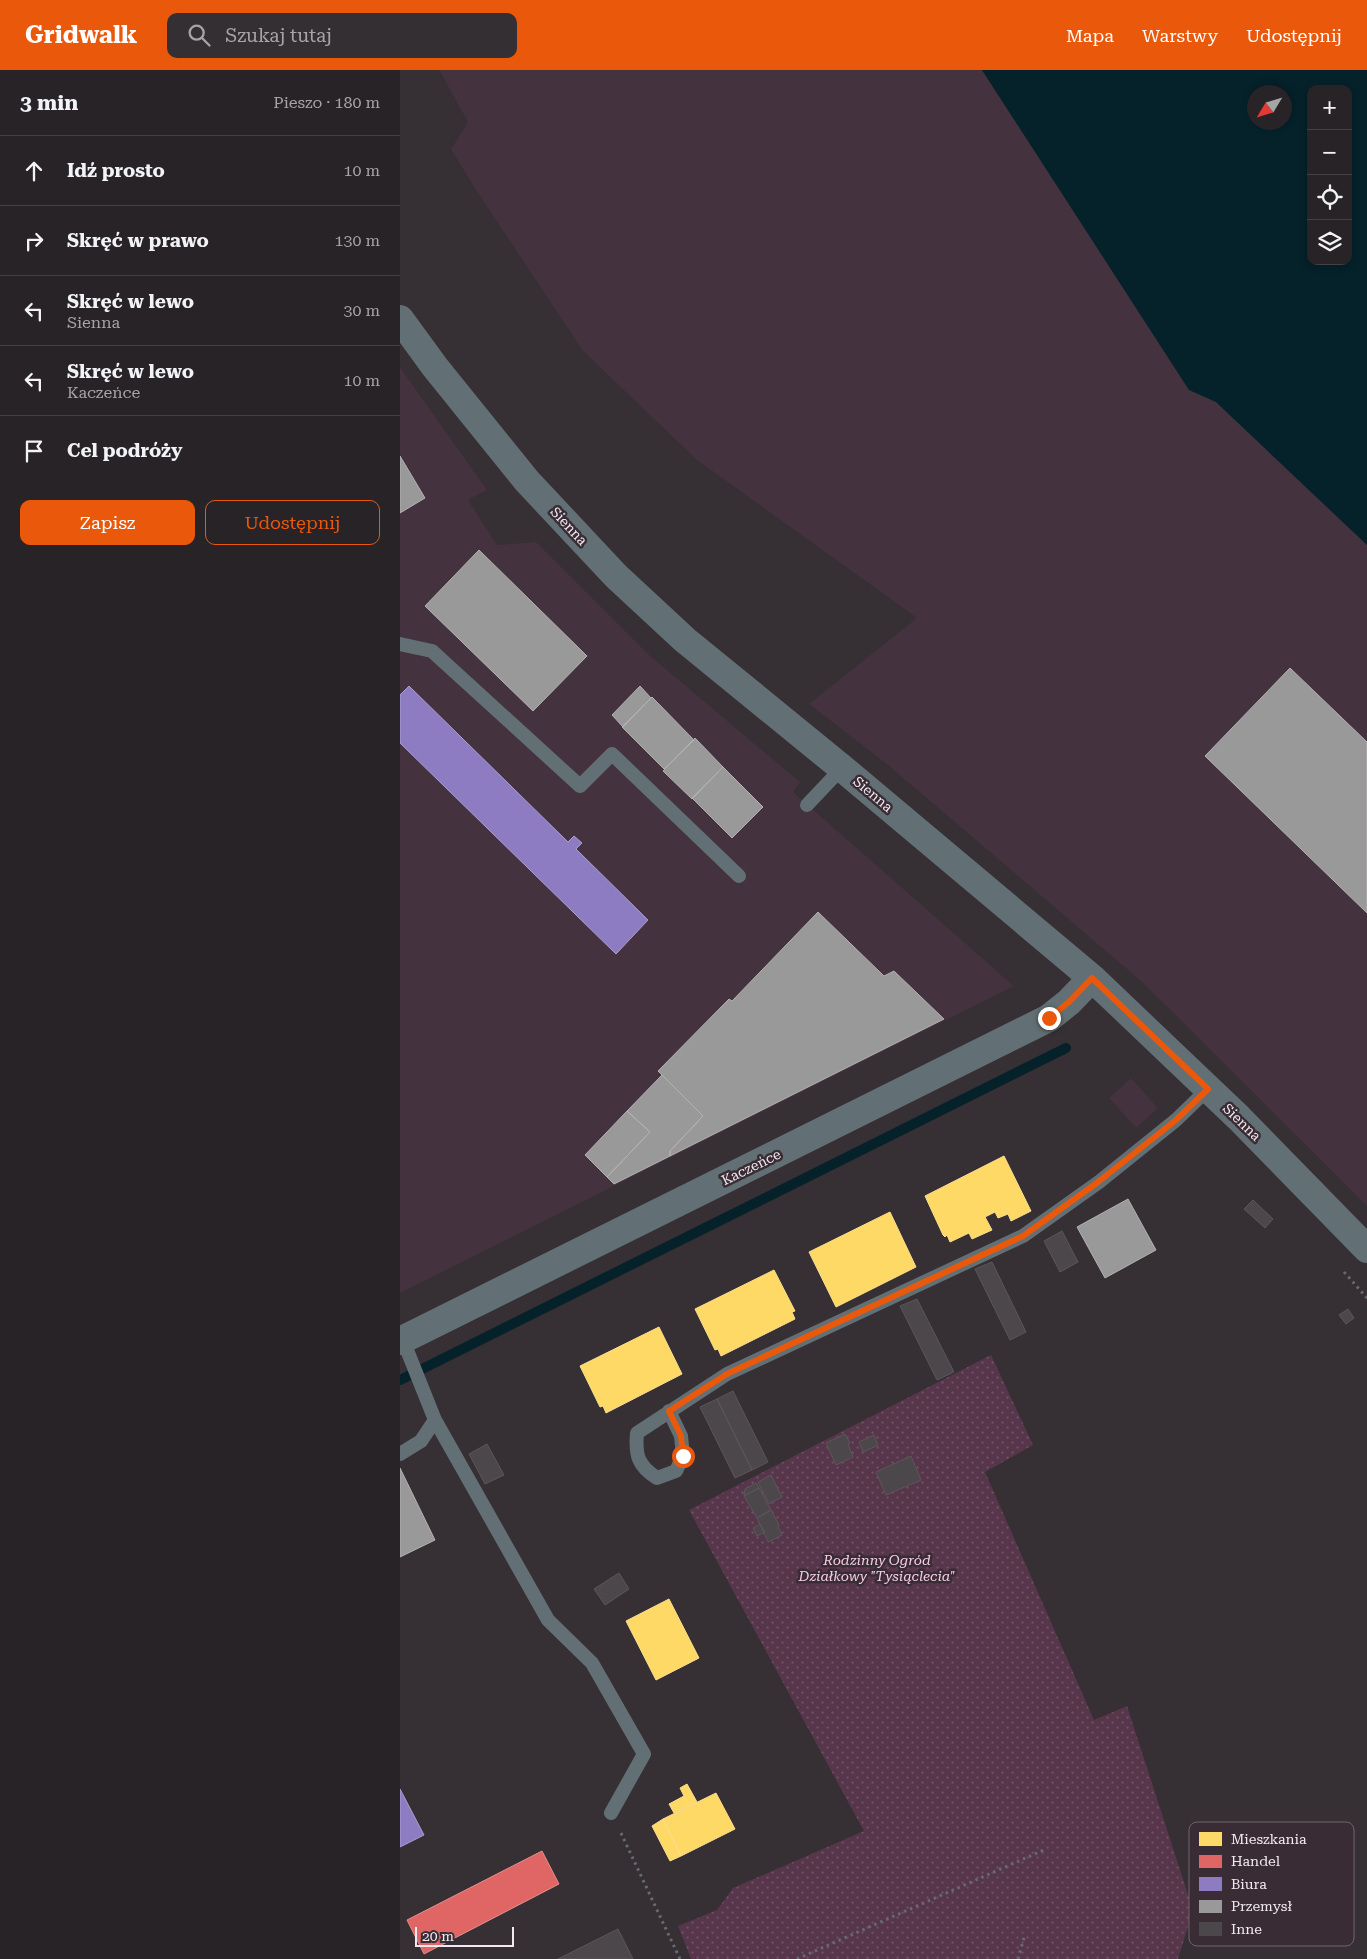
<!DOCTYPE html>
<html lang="pl">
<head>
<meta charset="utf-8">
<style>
  :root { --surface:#282327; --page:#342f33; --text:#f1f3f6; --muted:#a5a4a7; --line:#444044; --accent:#ea580c }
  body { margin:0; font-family:"Roboto Serif",serif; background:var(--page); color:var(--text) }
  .controls { position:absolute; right:15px; top:15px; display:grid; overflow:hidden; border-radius:10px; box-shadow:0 2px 8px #0003 }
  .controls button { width:45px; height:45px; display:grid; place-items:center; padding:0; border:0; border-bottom:1px solid var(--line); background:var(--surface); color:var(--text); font:25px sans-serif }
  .compass { position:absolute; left:847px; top:15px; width:45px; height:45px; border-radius:50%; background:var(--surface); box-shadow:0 2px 8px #0003; rotate:232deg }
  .scale { position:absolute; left:15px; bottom:12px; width:99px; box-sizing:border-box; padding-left:5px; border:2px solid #f2e9ef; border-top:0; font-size:14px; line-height:18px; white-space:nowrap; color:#f2e9ef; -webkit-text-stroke:4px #392c35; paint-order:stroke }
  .stop { position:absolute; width:15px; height:15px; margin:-11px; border:4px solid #ea580c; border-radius:50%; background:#fff }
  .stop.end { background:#ea580c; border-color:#fff; box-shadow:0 1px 5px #0008 }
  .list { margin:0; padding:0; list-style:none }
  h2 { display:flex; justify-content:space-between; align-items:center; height:65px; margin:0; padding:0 20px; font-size:21px }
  h2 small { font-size:16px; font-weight:400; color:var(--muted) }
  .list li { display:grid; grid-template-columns:32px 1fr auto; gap:15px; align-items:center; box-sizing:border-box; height:70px; padding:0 20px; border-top:1px solid var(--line) }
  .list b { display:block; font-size:19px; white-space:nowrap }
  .list p { margin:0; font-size:16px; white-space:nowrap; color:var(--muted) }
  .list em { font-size:16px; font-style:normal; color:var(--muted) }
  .actions { display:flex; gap:10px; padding:15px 20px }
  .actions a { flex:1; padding:11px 0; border:1px solid var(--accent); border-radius:10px; text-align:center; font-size:18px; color:var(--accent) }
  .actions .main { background:var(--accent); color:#fff }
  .icon { flex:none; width:28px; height:28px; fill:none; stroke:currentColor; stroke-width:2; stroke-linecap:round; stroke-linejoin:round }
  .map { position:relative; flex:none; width:967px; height:1889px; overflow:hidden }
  header { display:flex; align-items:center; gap:30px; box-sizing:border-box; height:70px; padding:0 25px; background:var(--accent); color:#fff }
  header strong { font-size:24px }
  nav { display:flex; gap:28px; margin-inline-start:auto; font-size:18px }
  .search { width:350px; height:45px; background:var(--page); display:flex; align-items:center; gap:12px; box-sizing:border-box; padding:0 18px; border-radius:10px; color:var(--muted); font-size:19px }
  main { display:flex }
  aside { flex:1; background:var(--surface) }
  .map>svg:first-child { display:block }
  .built { fill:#44323e }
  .park { fill:url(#park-dots) }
  .water { fill:#05212a; fill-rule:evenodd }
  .homes { fill:#ffd966; stroke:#fbde8f }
  .shops { fill:#e06666; stroke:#e58d8f }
  .offices { fill:#8e7cc3; stroke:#ac9dd0 }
  .industry { fill:#999; stroke:#b4b1b3 }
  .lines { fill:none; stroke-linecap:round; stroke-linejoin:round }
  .stream { stroke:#05212a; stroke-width:10 }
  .building { fill:#4c474b; stroke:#5c565a }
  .path { stroke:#656b70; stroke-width:3; stroke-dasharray:2.5 4; stroke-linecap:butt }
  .lane { stroke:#627075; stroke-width:14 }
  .street { stroke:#627075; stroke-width:28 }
  .route { stroke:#ea580c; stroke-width:6 }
  .labels { text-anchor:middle; stroke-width:5; stroke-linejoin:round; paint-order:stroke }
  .street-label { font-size:14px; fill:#f2e9ef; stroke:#392c35 }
  .park-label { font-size:14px; font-style:italic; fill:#f8cce7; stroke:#392c35 }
  .key { fill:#392c35; stroke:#70656d; stroke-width:1 }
  .key-label { font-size:14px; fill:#f2e9ef }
</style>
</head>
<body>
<header>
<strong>Gridwalk</strong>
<div class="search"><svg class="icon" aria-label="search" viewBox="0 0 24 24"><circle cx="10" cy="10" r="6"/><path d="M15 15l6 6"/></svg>Szukaj tutaj</div>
<nav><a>Mapa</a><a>Warstwy</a><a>Udostępnij</a></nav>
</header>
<main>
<aside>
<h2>3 min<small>Pieszo · 180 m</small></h2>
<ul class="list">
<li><svg class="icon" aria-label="ahead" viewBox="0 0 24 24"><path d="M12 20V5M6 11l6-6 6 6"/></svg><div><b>Idź prosto</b></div><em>10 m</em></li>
<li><svg class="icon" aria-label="right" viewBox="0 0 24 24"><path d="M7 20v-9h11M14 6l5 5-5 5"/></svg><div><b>Skręć w prawo</b></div><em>130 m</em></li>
<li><svg class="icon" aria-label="left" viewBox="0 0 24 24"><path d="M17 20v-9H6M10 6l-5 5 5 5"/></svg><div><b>Skręć w lewo</b><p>Sienna</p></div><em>30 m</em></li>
<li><svg class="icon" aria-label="left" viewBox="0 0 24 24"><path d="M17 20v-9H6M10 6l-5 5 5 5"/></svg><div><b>Skręć w lewo</b><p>Kaczeńce</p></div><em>10 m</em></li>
<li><svg class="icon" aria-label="arrive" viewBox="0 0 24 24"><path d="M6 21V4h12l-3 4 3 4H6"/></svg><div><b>Cel podróży</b></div></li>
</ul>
<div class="actions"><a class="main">Zapisz</a><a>Udostępnij</a></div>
</aside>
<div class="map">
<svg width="967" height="1889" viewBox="0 0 967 1889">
  <defs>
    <pattern id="park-dots" width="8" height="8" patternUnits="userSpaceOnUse" patternTransform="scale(1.25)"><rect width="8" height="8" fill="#57364c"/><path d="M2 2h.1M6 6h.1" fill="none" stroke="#705366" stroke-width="1.8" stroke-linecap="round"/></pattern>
  </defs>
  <rect width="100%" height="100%" fill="#362f34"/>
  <!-- built -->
  <path class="built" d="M39,0H582L789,319L816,332L967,475V1136L742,912L488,695L409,634L517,548L297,390L183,281L78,123L51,79L68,52Z
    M0,297L87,420L68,430L97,475L136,472L248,584L400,712L393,722L614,916L0,1223Z
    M731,1008L758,1038L736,1058L709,1028Z"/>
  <!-- park -->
  <path class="park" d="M591,1285L633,1375L585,1402L694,1650L727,1636L793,1840L778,1889H291L278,1856L317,1840L333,1818L464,1761L289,1440Z"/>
  <!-- water -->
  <path class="water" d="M582,0H967V475L816,332L789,320ZM911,19H948V191H911ZM854,22H884V52H854Z"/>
  <!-- homes -->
  <path class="homes" d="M604,1086L631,1141L611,1151L608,1144L598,1148L595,1142L585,1147L592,1160L572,1169L569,1163L550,1172L547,1165L545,1167L543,1165L525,1126Z
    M490,1142L516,1197L436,1237L409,1182Z
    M374,1200L395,1241L392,1242L395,1249L321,1286L318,1279L315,1280L295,1239Z
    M259,1257L282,1304L206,1343L203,1336L200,1337L180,1296Z
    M269,1529L299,1588L256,1610L226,1551Z
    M287,1714L297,1732L274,1743L269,1734L284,1726L280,1718Z
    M316,1723L335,1759L281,1786L263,1749Z
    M263,1749L281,1786L270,1791L252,1756Z"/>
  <!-- shops -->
  <path class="shops" d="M142,1781L159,1814L24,1884L7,1850Z"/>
  <!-- offices -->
  <path class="offices" d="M9,616L168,772L174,766L182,773L176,779L248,850L216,884L0,673V625Z
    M0,1719L24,1765L0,1777Z"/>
  <!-- industry -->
  <path class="industry" d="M0,386L25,428L0,443Z
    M79,480L187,586L133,641L25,536Z
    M890,598L967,672V843L805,686Z
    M240,616L251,628L223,657L212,645Z
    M252,627L294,670L264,699L222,657Z
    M295,668L323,697L292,729L263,701Z
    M323,697L363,737L332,768L292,728Z
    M418,842L484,906L494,901L544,949L270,1086V1081L303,1046L258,1001L329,929L332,931Z
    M262,1005L303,1046L270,1081V1086L214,1114L207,1107L250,1062L227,1041Z
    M227,1041L250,1062L207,1107L185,1085Z
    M728,1129L756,1180L705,1208L677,1157Z
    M0,1398L35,1470L0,1487Z"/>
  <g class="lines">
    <!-- stream -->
    <path class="stream" d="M0,1310L666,978"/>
  </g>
  <!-- building -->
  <path class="building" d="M853,1130L873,1149L865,1158L844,1139Z
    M662,1161L678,1192L660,1202L644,1171Z
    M592,1192L626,1262L610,1270L575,1199Z
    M517,1229L554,1302L537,1310L500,1236Z
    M948,1239L954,1248L946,1254L939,1245Z
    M333,1321L368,1392L352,1400L317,1329Z
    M317,1329L352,1400L335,1408L300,1337Z
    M445,1364L450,1373L448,1374L453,1387L436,1395L426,1373Z
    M474,1365L478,1375L463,1382L459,1372Z
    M87,1374L104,1405L85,1414L69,1384Z
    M511,1386L521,1410L486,1425L476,1402Z
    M371,1405L382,1427L369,1434L358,1412Z
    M356,1413L359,1418L344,1426L345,1419Z
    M359,1418L371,1440L357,1448L344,1426Z
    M371,1440L379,1455L378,1457L382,1465L368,1472L357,1448Z
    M360,1454L365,1462L357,1466L353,1458Z
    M219,1503L229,1519L205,1535L194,1519Z
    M218,1859L233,1889H158Z"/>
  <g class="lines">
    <!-- path -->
    <path class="path" d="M944,1202L967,1228
      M221,1763L280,1889
      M397,1889L646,1779
      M618,1889L625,1864"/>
    <!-- lane -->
    <path class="lane" d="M0,574L32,581L180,716L212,684L339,806
      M407,735L442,698
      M269,1341L281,1366L283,1386L276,1401L257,1408C238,1396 235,1385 237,1363L327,1304L623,1166L699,1112L776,1050L808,1019
      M35,1350L148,1550L192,1593L244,1684L211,1743
      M0,1384L21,1371L35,1350L3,1270"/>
    <!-- street -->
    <path class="street" d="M0,249L35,297L127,411L216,506L285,570L442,698L692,908L839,1048L967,1179
      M0,1271L649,948L669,932L692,908"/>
  </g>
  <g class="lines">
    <!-- route -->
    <path class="route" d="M283,1386L281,1366L269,1341L327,1304L623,1166L698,1112L776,1050L808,1019L692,908L669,932L649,948"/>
  </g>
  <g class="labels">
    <!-- street labels -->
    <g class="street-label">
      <text transform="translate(169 456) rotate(47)" y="5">Sienna</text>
      <text transform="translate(473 724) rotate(40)" y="5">Sienna</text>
      <text transform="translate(842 1052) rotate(44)" y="5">Sienna</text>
      <text transform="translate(351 1097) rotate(-26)" y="5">Kaczeńce</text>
    </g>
    <!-- park labels -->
    <g class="park-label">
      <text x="477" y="1495">Rodzinny Ogród<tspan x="477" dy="16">Działkowy "Tysiąclecia"</tspan></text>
    </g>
  </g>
  <!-- legend -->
  <rect x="789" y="1752" width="165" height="124" rx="8" class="key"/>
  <rect x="799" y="1762" width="23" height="14" fill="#ffd966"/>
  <rect x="799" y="1785" width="23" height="13" fill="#e06666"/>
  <rect x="799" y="1807" width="23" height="14" fill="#8e7cc3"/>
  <rect x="799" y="1830" width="23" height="13" fill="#999"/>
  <rect x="799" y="1852" width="23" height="14" fill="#4c474b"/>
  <g class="key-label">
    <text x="831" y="1774">Mieszkania</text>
    <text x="831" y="1796">Handel</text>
    <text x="831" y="1819">Biura</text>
    <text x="831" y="1841">Przemysł</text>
    <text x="831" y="1864">Inne</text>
  </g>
</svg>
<div class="controls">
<button>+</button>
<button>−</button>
<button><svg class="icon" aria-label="locate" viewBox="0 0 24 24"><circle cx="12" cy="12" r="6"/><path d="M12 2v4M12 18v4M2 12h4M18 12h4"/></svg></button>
<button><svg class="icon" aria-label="layers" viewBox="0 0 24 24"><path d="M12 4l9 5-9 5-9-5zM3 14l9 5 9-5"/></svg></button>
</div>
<svg class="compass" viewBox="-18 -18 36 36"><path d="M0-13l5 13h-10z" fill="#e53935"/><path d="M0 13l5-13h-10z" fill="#a5a4a7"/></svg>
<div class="scale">20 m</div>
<div class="stop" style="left:283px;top:1386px"></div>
<div class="stop end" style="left:649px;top:948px"></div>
</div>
</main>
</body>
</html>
